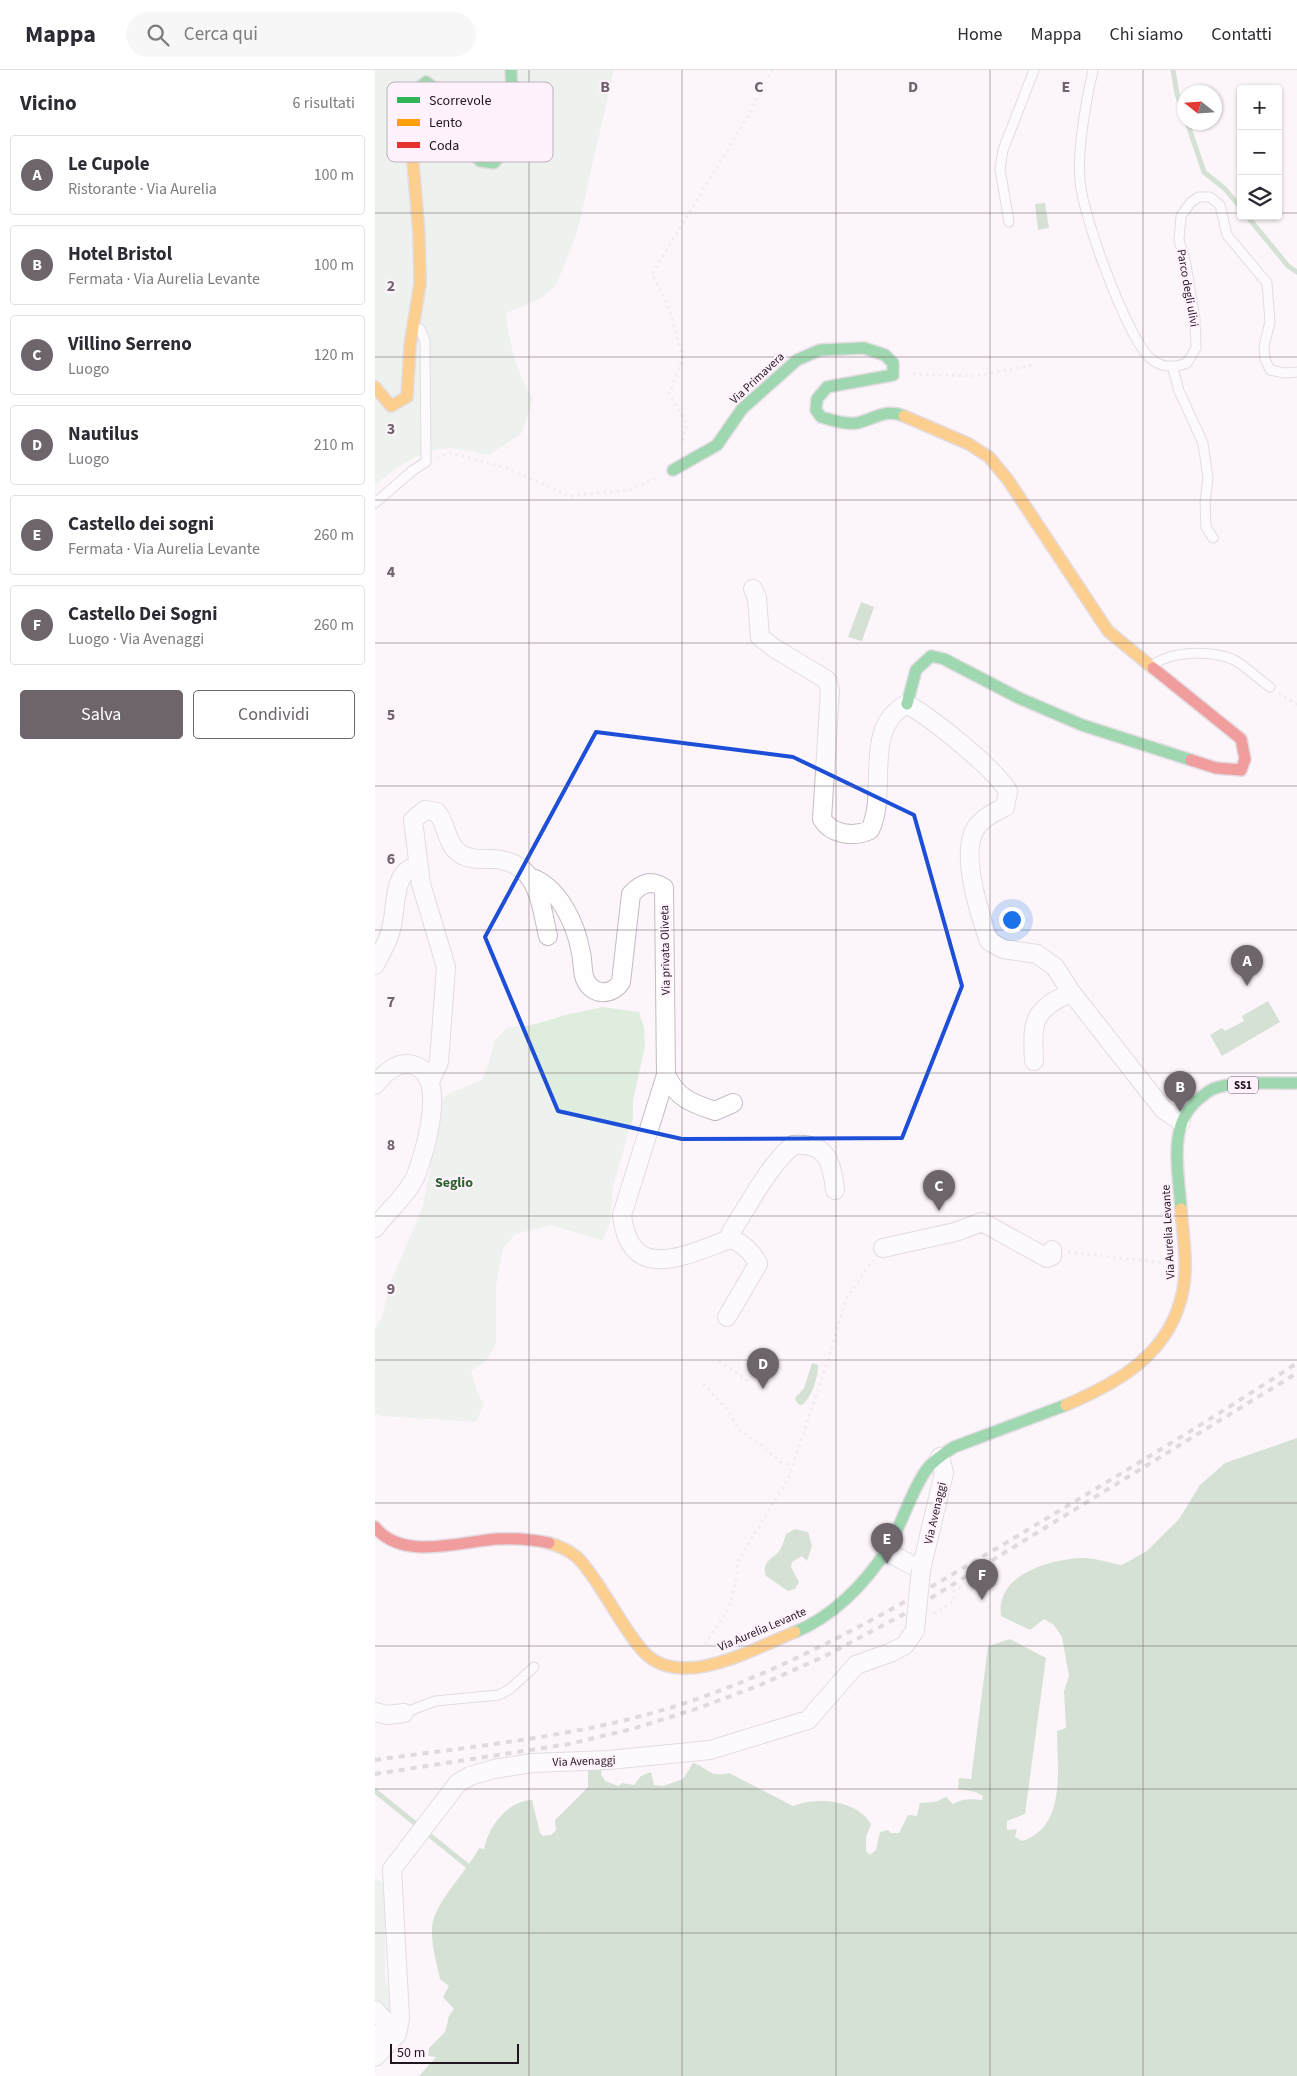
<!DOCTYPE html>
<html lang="it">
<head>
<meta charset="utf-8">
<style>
  :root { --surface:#fff; --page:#f7f7f7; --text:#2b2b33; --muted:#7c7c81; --line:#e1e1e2; --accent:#6e646c }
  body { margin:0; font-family:"Source Sans 3",sans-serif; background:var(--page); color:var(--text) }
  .controls { position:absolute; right:15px; top:15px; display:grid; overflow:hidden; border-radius:5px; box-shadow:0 1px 4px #0004 }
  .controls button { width:45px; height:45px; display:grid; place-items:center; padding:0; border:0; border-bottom:1px solid var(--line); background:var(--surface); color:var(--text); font:25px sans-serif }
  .compass { position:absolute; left:802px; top:15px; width:45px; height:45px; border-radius:50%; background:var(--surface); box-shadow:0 1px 4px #0004; rotate:287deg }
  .scale { position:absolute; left:15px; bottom:12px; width:129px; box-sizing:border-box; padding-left:5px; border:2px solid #21161f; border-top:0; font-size:14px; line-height:18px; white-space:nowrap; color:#21161f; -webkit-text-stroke:4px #fff2fc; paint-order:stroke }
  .you { position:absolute; left:636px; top:849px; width:18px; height:18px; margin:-12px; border:4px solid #fff; border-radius:50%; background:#1a73e8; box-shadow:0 0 0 8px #1a73e833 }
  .badge { display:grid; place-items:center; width:32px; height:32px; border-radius:50%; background:var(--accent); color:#fff; font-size:16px; font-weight:700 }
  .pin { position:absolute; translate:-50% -41px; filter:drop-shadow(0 1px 2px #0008) }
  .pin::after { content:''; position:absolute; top:26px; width:18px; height:15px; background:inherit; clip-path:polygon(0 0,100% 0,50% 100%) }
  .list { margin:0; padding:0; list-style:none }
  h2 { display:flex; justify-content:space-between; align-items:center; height:65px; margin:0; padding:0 20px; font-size:21px }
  h2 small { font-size:16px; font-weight:400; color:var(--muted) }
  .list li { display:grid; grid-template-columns:32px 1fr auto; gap:15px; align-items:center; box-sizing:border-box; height:80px; margin:0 10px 10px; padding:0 10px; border:1px solid var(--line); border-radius:5px }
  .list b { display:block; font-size:19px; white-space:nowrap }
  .list p { margin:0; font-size:16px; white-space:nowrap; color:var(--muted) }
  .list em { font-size:16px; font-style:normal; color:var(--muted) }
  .actions { display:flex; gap:10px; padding:15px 20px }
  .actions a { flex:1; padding:11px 0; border:1px solid var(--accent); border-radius:5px; text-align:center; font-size:18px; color:var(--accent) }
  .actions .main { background:var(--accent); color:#fff }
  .icon { flex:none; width:28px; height:28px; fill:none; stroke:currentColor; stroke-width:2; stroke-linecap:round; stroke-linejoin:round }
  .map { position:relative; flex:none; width:922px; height:2006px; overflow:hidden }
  header { display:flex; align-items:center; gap:30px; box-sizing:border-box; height:70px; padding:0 25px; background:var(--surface); border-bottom:1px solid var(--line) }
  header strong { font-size:24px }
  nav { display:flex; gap:28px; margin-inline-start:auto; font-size:18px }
  .search { width:350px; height:45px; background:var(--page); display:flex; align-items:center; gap:12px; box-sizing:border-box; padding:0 18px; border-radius:28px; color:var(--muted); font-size:19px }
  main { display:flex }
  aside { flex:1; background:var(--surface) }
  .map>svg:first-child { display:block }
  .green { fill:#deeddd }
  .water { fill:#a6c8a5 }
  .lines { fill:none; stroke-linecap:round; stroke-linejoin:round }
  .stream { stroke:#a6c8a5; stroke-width:5 }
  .lane-casing { stroke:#c5bcc3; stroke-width:11 }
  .street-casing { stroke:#c5bcc3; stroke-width:20 }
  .fast-casing { stroke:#c5bcc3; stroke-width:14 }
  .slow-casing { stroke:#c5bcc3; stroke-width:14 }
  .jam-casing { stroke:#c5bcc3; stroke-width:14 }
  .path { stroke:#e3e1e3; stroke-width:3; stroke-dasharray:2.5 4; stroke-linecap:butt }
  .lane { stroke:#fffefe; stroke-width:9 }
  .street { stroke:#fffefe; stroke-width:18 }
  .fast { stroke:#30b455; stroke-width:11 }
  .slow { stroke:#ff9f0a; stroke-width:11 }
  .jam { stroke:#e5322d; stroke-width:11 }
  .rail { stroke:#bbb8ba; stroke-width:4; stroke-dasharray:6 6; stroke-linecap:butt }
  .street-bridge-casing { stroke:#c5bcc3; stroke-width:20; stroke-linecap:butt }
  .street-bridge { stroke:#fffefe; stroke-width:18 }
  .marked { fill:none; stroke:#1d4ed8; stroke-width:4; stroke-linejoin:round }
  .grid { fill:none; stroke:#6e646c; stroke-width:1; stroke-opacity:0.55 }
  .labels { text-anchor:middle; stroke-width:4; stroke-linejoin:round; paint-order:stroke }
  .shield { fill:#fff2fc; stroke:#645861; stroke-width:1 }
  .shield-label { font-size:11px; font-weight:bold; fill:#21161f }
  .street-label { font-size:12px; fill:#21161f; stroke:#fff2fc }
  .neighbourhood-label { font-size:14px; font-weight:bold; fill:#2d632f; stroke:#fff2fc }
  .key { fill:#fff2fc; stroke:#bcb0ba; stroke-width:1 }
  .key-label { font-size:14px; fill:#21161f }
  .grid-label { font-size:16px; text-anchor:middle; font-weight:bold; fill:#6e646c; stroke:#fff2fc; stroke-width:4; stroke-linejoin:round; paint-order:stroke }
</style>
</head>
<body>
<header>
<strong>Mappa</strong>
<div class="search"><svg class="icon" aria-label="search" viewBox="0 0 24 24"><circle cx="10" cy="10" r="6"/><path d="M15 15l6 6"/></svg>Cerca qui</div>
<nav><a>Home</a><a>Mappa</a><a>Chi siamo</a><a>Contatti</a></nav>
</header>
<main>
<aside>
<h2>Vicino<small>6 risultati</small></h2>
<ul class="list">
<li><span class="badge">A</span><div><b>Le Cupole</b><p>Ristorante · Via Aurelia</p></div><em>100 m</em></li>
<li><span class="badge">B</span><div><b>Hotel Bristol</b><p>Fermata · Via Aurelia Levante</p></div><em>100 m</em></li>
<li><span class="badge">C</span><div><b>Villino Serreno</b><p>Luogo</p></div><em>120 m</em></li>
<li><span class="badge">D</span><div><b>Nautilus</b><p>Luogo</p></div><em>210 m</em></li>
<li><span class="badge">E</span><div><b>Castello dei sogni</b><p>Fermata · Via Aurelia Levante</p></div><em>260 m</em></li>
<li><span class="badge">F</span><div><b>Castello Dei Sogni</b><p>Luogo · Via Avenaggi</p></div><em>260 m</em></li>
</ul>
<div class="actions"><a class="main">Salva</a><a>Condividi</a></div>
</aside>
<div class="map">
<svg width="922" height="2006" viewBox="0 0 922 2006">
  <rect width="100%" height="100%" fill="#fcf5fb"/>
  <!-- green -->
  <path class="green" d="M0,0H239L202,162L188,199L180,216L165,229L131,243C135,277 141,300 158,330L146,364L114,385C100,383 82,377 68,379C43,381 18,400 0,415Z
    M227,937L264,942L269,958L270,976L258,1030V1048L238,1116L235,1153L228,1171L176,1155L140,1164L128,1179L121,1216V1273L112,1290L96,1301L101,1319L109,1335L101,1352L6,1346L0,1344V1259L7,1247L16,1211L47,1139L55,1101L59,1040L71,1025L107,1010L114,992L119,971L133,957C156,957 167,952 187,946C200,942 214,941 227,937Z
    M0,1808L10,1814V1907L19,1948L0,1975Z"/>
  <!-- water -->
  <path class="water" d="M670,133L674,158L663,160L660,134Z
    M486,532L499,537L487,571L473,567Z
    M893,931L905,952L847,986L835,965L847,958L850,961L869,951L867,946Z
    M437,1293L443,1295C443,1308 437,1327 427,1335L423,1334L420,1328L429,1318Z
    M922,1368V2006H44L61,1987L53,1986L54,1978L70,1962L74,1946L79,1939L68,1927L74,1916L65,1909C62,1894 56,1875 57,1859C57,1834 93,1801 104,1778L109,1779C114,1756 132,1731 157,1730L165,1763L168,1766L176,1765L181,1760L180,1750L213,1717V1699H227L226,1704L230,1711L243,1716L247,1713L259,1715L266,1706L276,1702L279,1715L288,1716L308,1709L318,1693C332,1696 332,1708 354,1703L418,1736C442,1726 482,1730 496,1754L491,1767V1781L495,1785L501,1780L505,1762L513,1760L516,1763H524L533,1745L542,1746L545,1733L560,1732L571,1727L578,1734C590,1728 593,1729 607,1730L608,1726L601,1722L583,1719L584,1708L596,1709L613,1576L635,1569L671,1588L650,1744L632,1751V1760L642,1759L640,1767L647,1771C692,1757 682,1698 682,1661L691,1658L689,1621L694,1606L687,1567L679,1555L669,1549L655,1560L626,1546C620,1505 673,1490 705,1488C718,1487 734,1493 747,1495L772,1481L804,1449L825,1415L850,1393Z
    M420,1459L433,1462L437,1476L432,1491L427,1486L417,1492L416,1497L424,1512L420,1519L413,1521L391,1506C386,1490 398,1490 405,1480C408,1476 409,1469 411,1464Z"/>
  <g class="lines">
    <!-- stream -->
    <path class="stream" d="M798,0L802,24L809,45
      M812,52L829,102L850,119L866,138
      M872,146L913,196L922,202
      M0,1721L94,1797"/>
    <defs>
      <path id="lane" d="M718,0C711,32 702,78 705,110C707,144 750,262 774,287C785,298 799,298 812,293L821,278L820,249L811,195L804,170L806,146L816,132L824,127H835L845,135L852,165L892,213L895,252L889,276L890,289L895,300L909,303L922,302
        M634,152L625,99L628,80L659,0
        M798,298L804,321L828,373L833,408L830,432L831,457L838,468
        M0,433L37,401L51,392L50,271L45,259
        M778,595C796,581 835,580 857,589C870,595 883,609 895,617
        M29,1643L60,1631L124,1625L135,1619L159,1597"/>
      <path id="street" d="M378,519L382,528L385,567L399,578L452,610L455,620L447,749C456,764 478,768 495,760C514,722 486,658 532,634C558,649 617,696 633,721L630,737C621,741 611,746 604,754C582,777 605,845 614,871L628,879L662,884L680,897L696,922L788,1039L806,1052
        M155,807C184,817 201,854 206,883C208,891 207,902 210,909C217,926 237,926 246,912L256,824C267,813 276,809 289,818L291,1005C302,1028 316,1033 340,1041L358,1033
        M0,895C5,884 12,874 15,863C23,841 15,802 42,796
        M659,991C657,949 658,941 696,922
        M291,1005L247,1145C255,1215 311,1185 355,1169C367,1172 379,1184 383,1194L352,1247
        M56,1009L64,992L71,897L46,814L38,750L50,740L62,742C71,753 72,774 83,782C92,790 105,789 116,789C162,790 165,830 173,866
        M0,1015C9,1004 22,990 38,995C73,1005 51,1077 42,1103C33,1125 14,1139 0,1158
        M355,1169L356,1162C375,1133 392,1098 418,1075C452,1072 457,1092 460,1120
        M508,1178L580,1162L607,1152L672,1188L677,1186V1180
        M511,1481L546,1500L569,1403L565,1387
        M0,1642L12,1645L29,1643
        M0,1940L22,1964
        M0,1964L3,1966L0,1968
        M0,1987L22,1964L25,1948L17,1799L83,1713L95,1706L119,1699L157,1693L234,1690L335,1680L433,1650L481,1595L517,1582L530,1575L540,1560"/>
      <path id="fast" d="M36,68L39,22L51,12L62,20L77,57L105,91L119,93C144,66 137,34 136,0
        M298,400L342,375L367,339L422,290L445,280L489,278L510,285L518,293V305L452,317L442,329L441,340L446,347C457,350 471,355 482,353C499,349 511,338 529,346
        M532,634L541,600L556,586L569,589L644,628L707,655L816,690
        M806,1139C804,1103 791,1054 825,1028C829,1025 833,1021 838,1019C860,1010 898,1014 922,1013
        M420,1562C457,1547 489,1515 511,1481C526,1458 536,1420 552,1399C559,1390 570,1383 579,1377L691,1335"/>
      <path id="slow" d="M0,317L16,336L32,327L35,275L45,214L44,165L36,68
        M529,346L594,374L614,387L633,410L733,561L778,598
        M691,1335C745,1312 796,1283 808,1220C813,1194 808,1166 806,1139
        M174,1473C201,1481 207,1491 222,1513C237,1535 250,1560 267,1580C304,1623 379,1578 420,1562"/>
      <path id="jam" d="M778,598L866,669L870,689L866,700L841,698L816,690
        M0,1457C27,1491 84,1472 121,1469C139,1468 157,1469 174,1473"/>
    </defs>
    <!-- lane casing -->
    <use href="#lane" class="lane-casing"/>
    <!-- street casing -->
    <use href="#street" class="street-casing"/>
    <!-- fast casing -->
    <use href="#fast" class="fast-casing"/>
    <!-- slow casing -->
    <use href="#slow" class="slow-casing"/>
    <!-- jam casing -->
    <use href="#jam" class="jam-casing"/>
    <!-- path -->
    <path class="path" d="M538,304L600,306L660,295
      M307,371L312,354L294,324L308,287L293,235L277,204L373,46L397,0
      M62,388L76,383L131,398L195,426L254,420L281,408
      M904,623L922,635
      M693,1182L788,1193
      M344,1291L376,1313
      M328,1314L352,1339L365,1361L385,1374L405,1392L418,1395
      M559,1544L579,1531V1521L585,1517L587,1521
      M330,1574L354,1538L361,1511L363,1491L413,1409L453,1290L471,1229L498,1190"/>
    <!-- lane -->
    <use href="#lane" class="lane"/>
    <!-- street -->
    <use href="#street" class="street"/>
    <!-- fast -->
    <use href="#fast" class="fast"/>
    <!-- slow -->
    <use href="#slow" class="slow"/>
    <!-- jam -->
    <use href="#jam" class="jam"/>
    <!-- rail -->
    <path class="rail" d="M0,1690C106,1675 214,1666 316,1631C433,1591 538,1528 644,1465C737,1409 831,1353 922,1293
      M0,1704L194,1674L257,1659L324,1638L385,1615L448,1587L533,1542L922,1303"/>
    <defs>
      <path id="street-bridge" d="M540,1560L546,1500"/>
    </defs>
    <!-- street-bridge casing -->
    <use href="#street-bridge" class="street-bridge-casing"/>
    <!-- street-bridge -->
    <use href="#street-bridge" class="street-bridge"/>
  </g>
  <!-- marked area -->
  <path d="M0 0H922V2006H0ZM221,662L418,687L539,745L587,916L527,1068L307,1069L183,1041L110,867Z" fill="#fcf5fb" fill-opacity=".55" fill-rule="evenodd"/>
  <path class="marked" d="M221,662L418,687L539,745L587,916L527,1068L307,1069L183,1041L110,867Z"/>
  <!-- grid -->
  <path class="grid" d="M154,0V2006M307,0V2006M461,0V2006M615,0V2006M768,0V2006M0,143H866M903,143H922M0,287H922M0,430H922M0,573H922M0,716H922M0,860H922M0,1003H922M0,1146H922M0,1290H922M0,1433H922M0,1576H922M0,1719H922M0,1863H922"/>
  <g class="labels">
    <!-- shield labels -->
    <rect class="shield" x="853" y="1006.5" width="30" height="17" rx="4"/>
    <g class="shield-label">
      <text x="868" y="1019">SS1</text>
    </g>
    <!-- street labels -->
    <g class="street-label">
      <text transform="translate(813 218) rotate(80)" y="4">Parco degli ulivi</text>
      <text transform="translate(382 308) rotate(-43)" y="4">Via Primavera</text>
      <text transform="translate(290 880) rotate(-91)" y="4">Via privata Oliveta</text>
      <text transform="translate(793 1162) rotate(-93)" y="4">Via Aurelia Levante</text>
      <text transform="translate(560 1443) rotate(-77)" y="4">Via Avenaggi</text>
      <text transform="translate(387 1559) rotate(-23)" y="4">Via Aurelia Levante</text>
      <text transform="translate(209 1691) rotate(-2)" y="4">Via Avenaggi</text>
    </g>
    <!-- neighbourhood labels -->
    <g class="neighbourhood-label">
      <text x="79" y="1117">Seglio</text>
    </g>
  </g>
  <!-- legend -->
  <rect x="12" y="12" width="166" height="80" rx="8" class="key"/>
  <rect x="22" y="27" width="23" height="6" fill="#30b455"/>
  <rect x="22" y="49" width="23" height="7" fill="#ff9f0a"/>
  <rect x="22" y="72" width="23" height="6" fill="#e5322d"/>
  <g class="key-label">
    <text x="54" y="35">Scorrevole</text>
    <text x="54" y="57">Lento</text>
    <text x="54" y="80">Coda</text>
  </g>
  <g class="grid-label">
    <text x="230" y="22">B</text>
    <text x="384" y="22">C</text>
    <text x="538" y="22">D</text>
    <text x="691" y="22">E</text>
    <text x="16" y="221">2</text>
    <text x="16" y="364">3</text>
    <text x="16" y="507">4</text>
    <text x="16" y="650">5</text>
    <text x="16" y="794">6</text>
    <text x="16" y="937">7</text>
    <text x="16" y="1080">8</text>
    <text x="16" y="1224">9</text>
  </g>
</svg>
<div class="controls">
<button>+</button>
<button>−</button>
<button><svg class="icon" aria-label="layers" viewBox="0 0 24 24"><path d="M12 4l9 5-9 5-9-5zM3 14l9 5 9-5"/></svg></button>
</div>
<svg class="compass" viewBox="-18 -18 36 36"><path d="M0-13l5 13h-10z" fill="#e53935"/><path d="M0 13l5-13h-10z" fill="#7c7c81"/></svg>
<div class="scale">50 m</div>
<div class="you"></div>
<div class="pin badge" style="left:872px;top:916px">A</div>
<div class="pin badge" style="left:805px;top:1042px">B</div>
<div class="pin badge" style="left:564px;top:1141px">C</div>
<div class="pin badge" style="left:388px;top:1319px">D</div>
<div class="pin badge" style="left:512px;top:1494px">E</div>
<div class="pin badge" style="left:607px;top:1530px">F</div>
</div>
</main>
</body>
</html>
